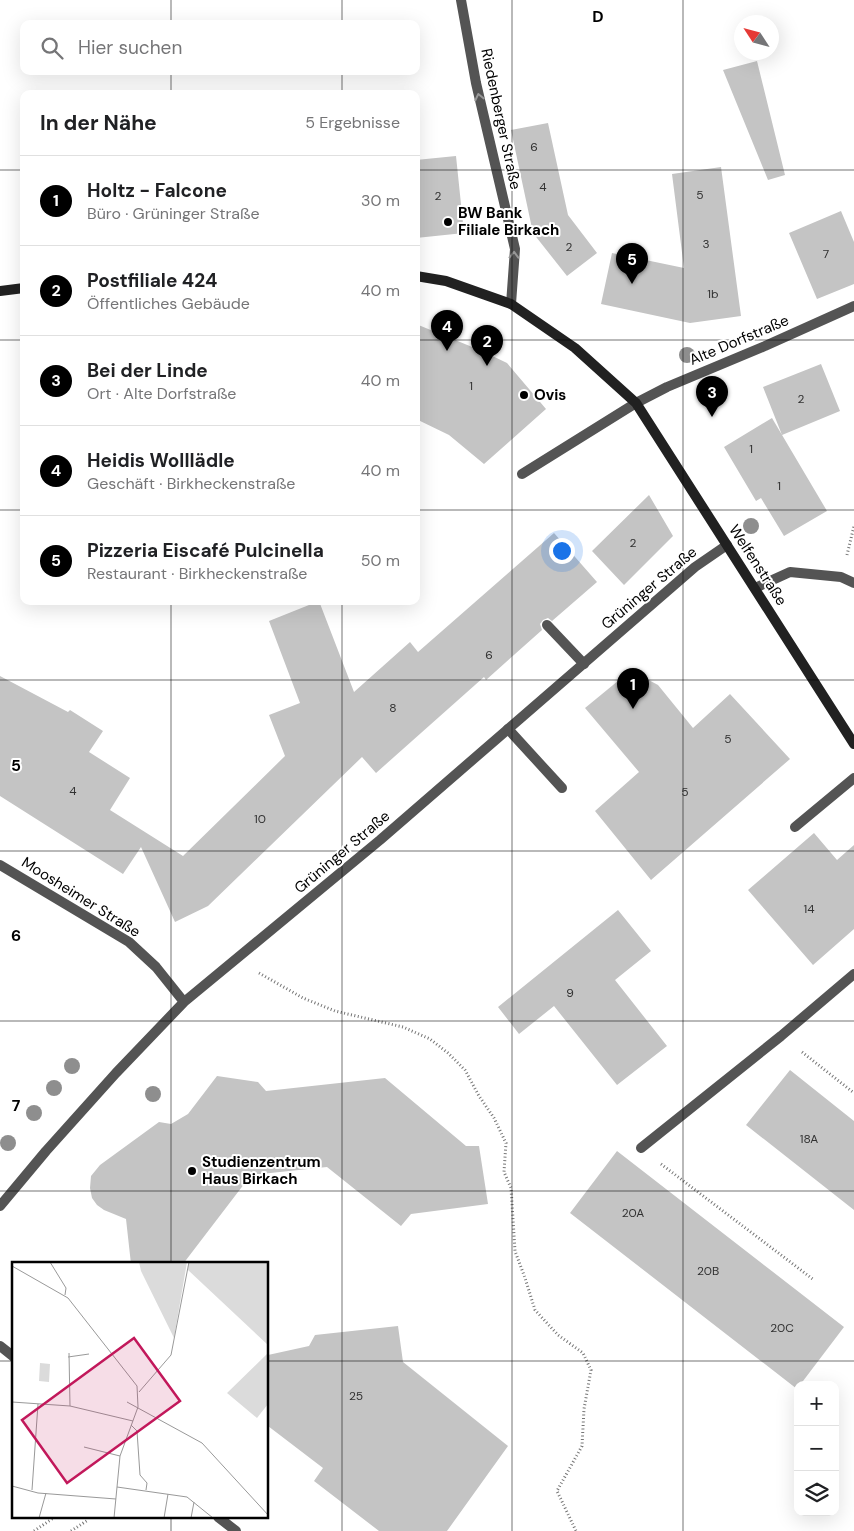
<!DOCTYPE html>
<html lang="de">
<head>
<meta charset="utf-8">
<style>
  :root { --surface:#fff; --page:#f6f6f6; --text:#202124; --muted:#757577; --line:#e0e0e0; --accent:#000 }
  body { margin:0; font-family:"DM Sans",sans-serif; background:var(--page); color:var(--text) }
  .controls { position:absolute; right:15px; bottom:15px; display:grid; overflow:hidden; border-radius:10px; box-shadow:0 5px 20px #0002 }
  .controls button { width:45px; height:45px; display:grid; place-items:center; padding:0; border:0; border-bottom:1px solid var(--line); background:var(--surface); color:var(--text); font:25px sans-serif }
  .compass { position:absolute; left:734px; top:15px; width:45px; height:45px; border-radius:50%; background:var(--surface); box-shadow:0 5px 20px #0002; rotate:306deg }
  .you { position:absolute; left:561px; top:550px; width:18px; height:18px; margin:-12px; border:4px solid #fff; border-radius:50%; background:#1a73e8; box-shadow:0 0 0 8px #1a73e833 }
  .badge { display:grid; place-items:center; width:32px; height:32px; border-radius:50%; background:var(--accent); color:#fff; font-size:16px; font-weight:700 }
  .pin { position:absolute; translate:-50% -41px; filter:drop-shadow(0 1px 2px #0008) }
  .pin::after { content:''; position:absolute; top:26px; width:18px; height:15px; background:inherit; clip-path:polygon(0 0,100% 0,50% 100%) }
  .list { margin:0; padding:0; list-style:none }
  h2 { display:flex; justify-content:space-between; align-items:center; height:65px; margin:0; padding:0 20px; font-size:21px }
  h2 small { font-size:16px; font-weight:400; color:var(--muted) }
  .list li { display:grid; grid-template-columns:32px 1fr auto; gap:15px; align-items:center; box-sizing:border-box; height:90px; padding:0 20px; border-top:1px solid var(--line) }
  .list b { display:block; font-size:19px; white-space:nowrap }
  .list p { margin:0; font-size:16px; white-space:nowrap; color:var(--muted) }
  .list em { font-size:16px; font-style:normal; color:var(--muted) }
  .icon { flex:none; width:28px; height:28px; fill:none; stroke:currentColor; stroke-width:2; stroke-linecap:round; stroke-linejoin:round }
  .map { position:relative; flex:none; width:854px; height:1531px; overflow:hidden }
  .search { position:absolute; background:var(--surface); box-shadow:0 5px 20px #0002; left:20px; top:20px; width:400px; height:55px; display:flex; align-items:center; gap:12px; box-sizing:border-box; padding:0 18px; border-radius:10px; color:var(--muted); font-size:19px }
  .panel { position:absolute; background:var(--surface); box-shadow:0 5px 20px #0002; left:20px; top:90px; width:400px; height:515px; border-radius:10px }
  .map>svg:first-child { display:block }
  .building { fill:#c4c4c4 }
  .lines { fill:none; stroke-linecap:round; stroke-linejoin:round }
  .path { stroke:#767676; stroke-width:3; stroke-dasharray:1 2.5; stroke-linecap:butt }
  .lane { stroke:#545454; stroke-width:10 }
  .street { stroke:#545454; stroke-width:10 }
  .secondary { stroke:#212121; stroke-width:10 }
  .tree { fill:#8e8e8e }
  .oneway { stroke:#989898 }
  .grid { fill:none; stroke:#000; stroke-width:1; stroke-opacity:0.55 }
  .poi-dot { fill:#000; stroke:#fff; stroke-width:2 }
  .labels { text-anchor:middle; stroke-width:4; stroke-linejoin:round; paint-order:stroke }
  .number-label { font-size:12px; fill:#313131 }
  .street-label { font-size:15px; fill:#000; stroke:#fff }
  .poi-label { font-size:15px; font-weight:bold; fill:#000; stroke:#fff; text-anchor:start }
  .inset-road { fill:none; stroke:#999; stroke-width:1 }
  .view { fill:#c2185b; fill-opacity:0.15; stroke:#c2185b; stroke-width:2.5 }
  .inset-edge { fill:none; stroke:#000; stroke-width:2.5 }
  .grid-label { font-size:16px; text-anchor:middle; font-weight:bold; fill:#000; stroke:#fff; stroke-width:4; stroke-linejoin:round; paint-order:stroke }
</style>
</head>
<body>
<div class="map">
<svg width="854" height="1531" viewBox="0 0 854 1531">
  <rect width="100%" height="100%" fill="#fff"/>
  <!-- building -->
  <path class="building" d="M757,61L785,175L768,180L723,70Z
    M548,123L568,215L597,253L567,276L533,233L511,130Z
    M456,156L464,233L416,238V160Z
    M721,167L741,316L690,323L601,304L612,253L684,268L672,174Z
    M841,211L854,242V284L817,299L789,233Z
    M416,324L482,351L507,363L546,409L484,464L449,435L416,419Z
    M821,364L840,411L782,435L763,387Z
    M772,418L827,511L784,536L761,498L756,501L724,447Z
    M649,495L673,536L624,585L592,551Z
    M554,533L597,582L552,621L548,618L543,620L540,624L542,630L486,680L484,677L376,773L362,757L208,906L175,922L141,847L123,874L0,796V676L68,712L70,710L103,731L89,752L130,778L110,810L183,856L285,756L269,715L300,703L269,621L319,601L354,692L410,642L418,652Z
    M624,676L643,677L658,685L693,728L730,694L790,759L651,880L595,811L639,772L585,708Z
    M814,833L837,860L854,845V929L813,965L748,890Z
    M618,910L651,951L615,980L667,1046L617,1085L554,1006L519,1034L498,1007Z
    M790,1070L854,1121V1210L746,1125Z
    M217,1076L258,1082L266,1091L385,1078L466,1146H479L488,1204L411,1214L401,1226L327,1167L251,1175L183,1264H131L126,1219L104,1210L97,1205L92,1198L90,1188L91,1176L100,1165L159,1122L171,1124L188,1114Z
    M617,1151L844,1327L800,1385H798L797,1389L570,1213Z
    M398,1326L403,1362L508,1446L447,1531H379L314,1481L323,1468L268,1426V1355L309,1346L315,1335Z"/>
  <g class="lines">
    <!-- path -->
    <path class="path" d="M847,555L854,526
      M259,973L303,998L335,1011L403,1027L430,1039L448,1053L465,1070L479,1096L494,1118L506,1143L504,1172L511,1188L515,1251L525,1278L535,1310L558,1335L583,1353L591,1370L584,1409L582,1446L557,1491L576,1531
      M802,1052L854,1093
      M661,1164L814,1280
      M34,1531L55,1517
      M71,1531L88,1520"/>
    <!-- lane -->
    <path class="lane" d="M522,474L636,403
      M547,625L584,664
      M508,729L562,788
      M795,827L854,778
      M641,1148L781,1036L854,974"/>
    <!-- street -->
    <path class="street" d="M461,0L476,83L515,249L511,304
      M636,403L667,387L765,346L854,306
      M755,588L790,572L841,577L854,583
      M0,865L129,942L156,967L184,1002
      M0,1206L46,1151L116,1073L184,1002L380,840L695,567L727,545
      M0,1346L14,1357
      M218,1517L236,1531"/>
    <!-- secondary -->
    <path class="secondary" d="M416,276L446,281L511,304L575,348L636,403L854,744
      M0,291L24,288"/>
  </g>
  <!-- trees -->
  <g class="tree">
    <circle cx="687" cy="355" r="8"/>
    <circle cx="709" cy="399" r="8"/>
    <circle cx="751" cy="526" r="8"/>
    <circle cx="72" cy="1066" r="8"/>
    <circle cx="54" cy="1088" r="8"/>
    <circle cx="153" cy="1094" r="8"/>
    <circle cx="34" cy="1113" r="8"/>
    <circle cx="8" cy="1143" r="8"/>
  </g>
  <!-- one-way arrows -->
  <defs><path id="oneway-chevron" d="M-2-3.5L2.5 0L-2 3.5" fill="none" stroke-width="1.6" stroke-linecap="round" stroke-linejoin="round" transform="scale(1.25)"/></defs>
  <g class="oneway">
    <use href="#oneway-chevron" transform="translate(479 97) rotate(-103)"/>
    <use href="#oneway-chevron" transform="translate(514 255) rotate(-88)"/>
  </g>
  <!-- grid -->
  <path class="grid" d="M171,0V24M342,0V24M512,0V1531M683,0V1531M171,71V94M342,71V94M0,170H24M416,170H854M0,340H24M416,340H854M0,510H24M416,510H854M171,601V1264M342,601V1531M0,680H854M0,851H854M0,1021H854M0,1191H854M0,1361H14M268,1361H854M171,1517V1531"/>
  <!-- markers -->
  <g class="poi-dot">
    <circle cx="448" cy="222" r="5"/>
    <circle cx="524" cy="395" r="5"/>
    <circle cx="192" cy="1171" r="5"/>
  </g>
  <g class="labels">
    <!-- number labels -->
    <g class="number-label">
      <text x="534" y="151">6</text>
      <text x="543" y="191">4</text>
      <text x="700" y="199">5</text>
      <text x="438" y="200">2</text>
      <text x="706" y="248">3</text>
      <text x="569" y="251">2</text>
      <text x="826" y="258">7</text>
      <text x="713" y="298">1b</text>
      <text x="471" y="390">1</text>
      <text x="801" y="403">2</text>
      <text x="751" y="453">1</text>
      <text x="779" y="490">1</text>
      <text x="633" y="547">2</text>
      <text x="489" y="659">6</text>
      <text x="393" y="712">8</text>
      <text x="728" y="743">5</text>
      <text x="73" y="795">4</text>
      <text x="685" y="796">5</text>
      <text x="260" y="823">10</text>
      <text x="809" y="913">14</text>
      <text x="570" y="997">9</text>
      <text x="809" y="1143">18A</text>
      <text x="633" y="1217">20A</text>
      <text x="708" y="1275">20B</text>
      <text x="782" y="1332">20C</text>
      <text x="356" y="1400">25</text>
    </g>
    <!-- street labels -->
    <g class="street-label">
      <text transform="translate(501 119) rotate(78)" y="5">Riedenberger Straße</text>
      <text transform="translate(739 340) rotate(-23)" y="5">Alte Dorfstraße</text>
      <text transform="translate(758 565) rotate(57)" y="5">Welfenstraße</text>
      <text transform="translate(649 588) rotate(-40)" y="5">Grüninger Straße</text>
      <text transform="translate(342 852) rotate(-40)" y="5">Grüninger Straße</text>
      <text transform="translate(81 897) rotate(32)" y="5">Moosheimer Straße</text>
    </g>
    <!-- poi labels -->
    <g class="poi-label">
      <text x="458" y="218">BW Bank<tspan x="458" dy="17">Filiale Birkach</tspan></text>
      <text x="534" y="400">Ovis</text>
      <text x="202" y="1167">Studienzentrum<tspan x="202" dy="17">Haus Birkach</tspan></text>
    </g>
  </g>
  <!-- overview -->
  <g transform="translate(12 1262)">
    <rect width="256" height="256" fill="#fff"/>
    <path d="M127,0H175L162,76L129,9ZM176,0H256V83L176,8ZM256,91V142L245,156L215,131ZM28,101L38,102L37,120L27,119Z" fill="#dbdbdb"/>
    <path class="inset-road" d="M38,0L54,26L53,33M0,4L56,36L125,124L126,145L108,194L102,256M57,91L58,144M56,95L77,92M127,130L159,93L177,0M0,140L58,144L121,159M115,140L190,181L257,254M119,163L125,169L128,213L135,221L134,228M72,185L108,194M0,224L26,231L104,237M105,225L175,235L201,256M20,228L26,142M27,256L34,231M152,256L156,232M179,256L182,240"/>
    <path class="view" d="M122,76L168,139L55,221L10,158Z"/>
    <rect width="256" height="256" class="inset-edge"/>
  </g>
  <g class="grid-label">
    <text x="598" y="22">D</text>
    <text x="16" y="771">5</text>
    <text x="16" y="941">6</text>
    <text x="16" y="1111">7</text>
  </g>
</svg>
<div class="controls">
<button>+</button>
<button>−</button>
<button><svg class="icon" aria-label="layers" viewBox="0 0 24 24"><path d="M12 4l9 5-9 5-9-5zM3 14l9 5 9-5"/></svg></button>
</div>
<svg class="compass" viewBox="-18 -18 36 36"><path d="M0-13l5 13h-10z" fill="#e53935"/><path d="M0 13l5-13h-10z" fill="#757577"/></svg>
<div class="you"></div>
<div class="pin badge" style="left:633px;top:709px">1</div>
<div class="pin badge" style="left:487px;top:366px">2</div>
<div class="pin badge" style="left:712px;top:417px">3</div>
<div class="pin badge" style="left:447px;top:351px">4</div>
<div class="pin badge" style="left:632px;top:284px">5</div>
<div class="search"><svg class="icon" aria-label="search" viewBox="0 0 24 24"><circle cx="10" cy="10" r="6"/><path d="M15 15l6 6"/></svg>Hier suchen</div>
<section class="panel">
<h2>In der Nähe<small>5 Ergebnisse</small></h2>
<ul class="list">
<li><span class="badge">1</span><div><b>Holtz - Falcone</b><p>Büro · Grüninger Straße</p></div><em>30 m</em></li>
<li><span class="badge">2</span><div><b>Postfiliale 424</b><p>Öffentliches Gebäude</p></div><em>40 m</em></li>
<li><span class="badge">3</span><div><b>Bei der Linde</b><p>Ort · Alte Dorfstraße</p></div><em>40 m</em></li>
<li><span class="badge">4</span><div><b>Heidis Wolllädle</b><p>Geschäft · Birkheckenstraße</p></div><em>40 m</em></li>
<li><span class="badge">5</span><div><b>Pizzeria Eiscafé Pulcinella</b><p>Restaurant · Birkheckenstraße</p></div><em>50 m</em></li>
</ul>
</section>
</div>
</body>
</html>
